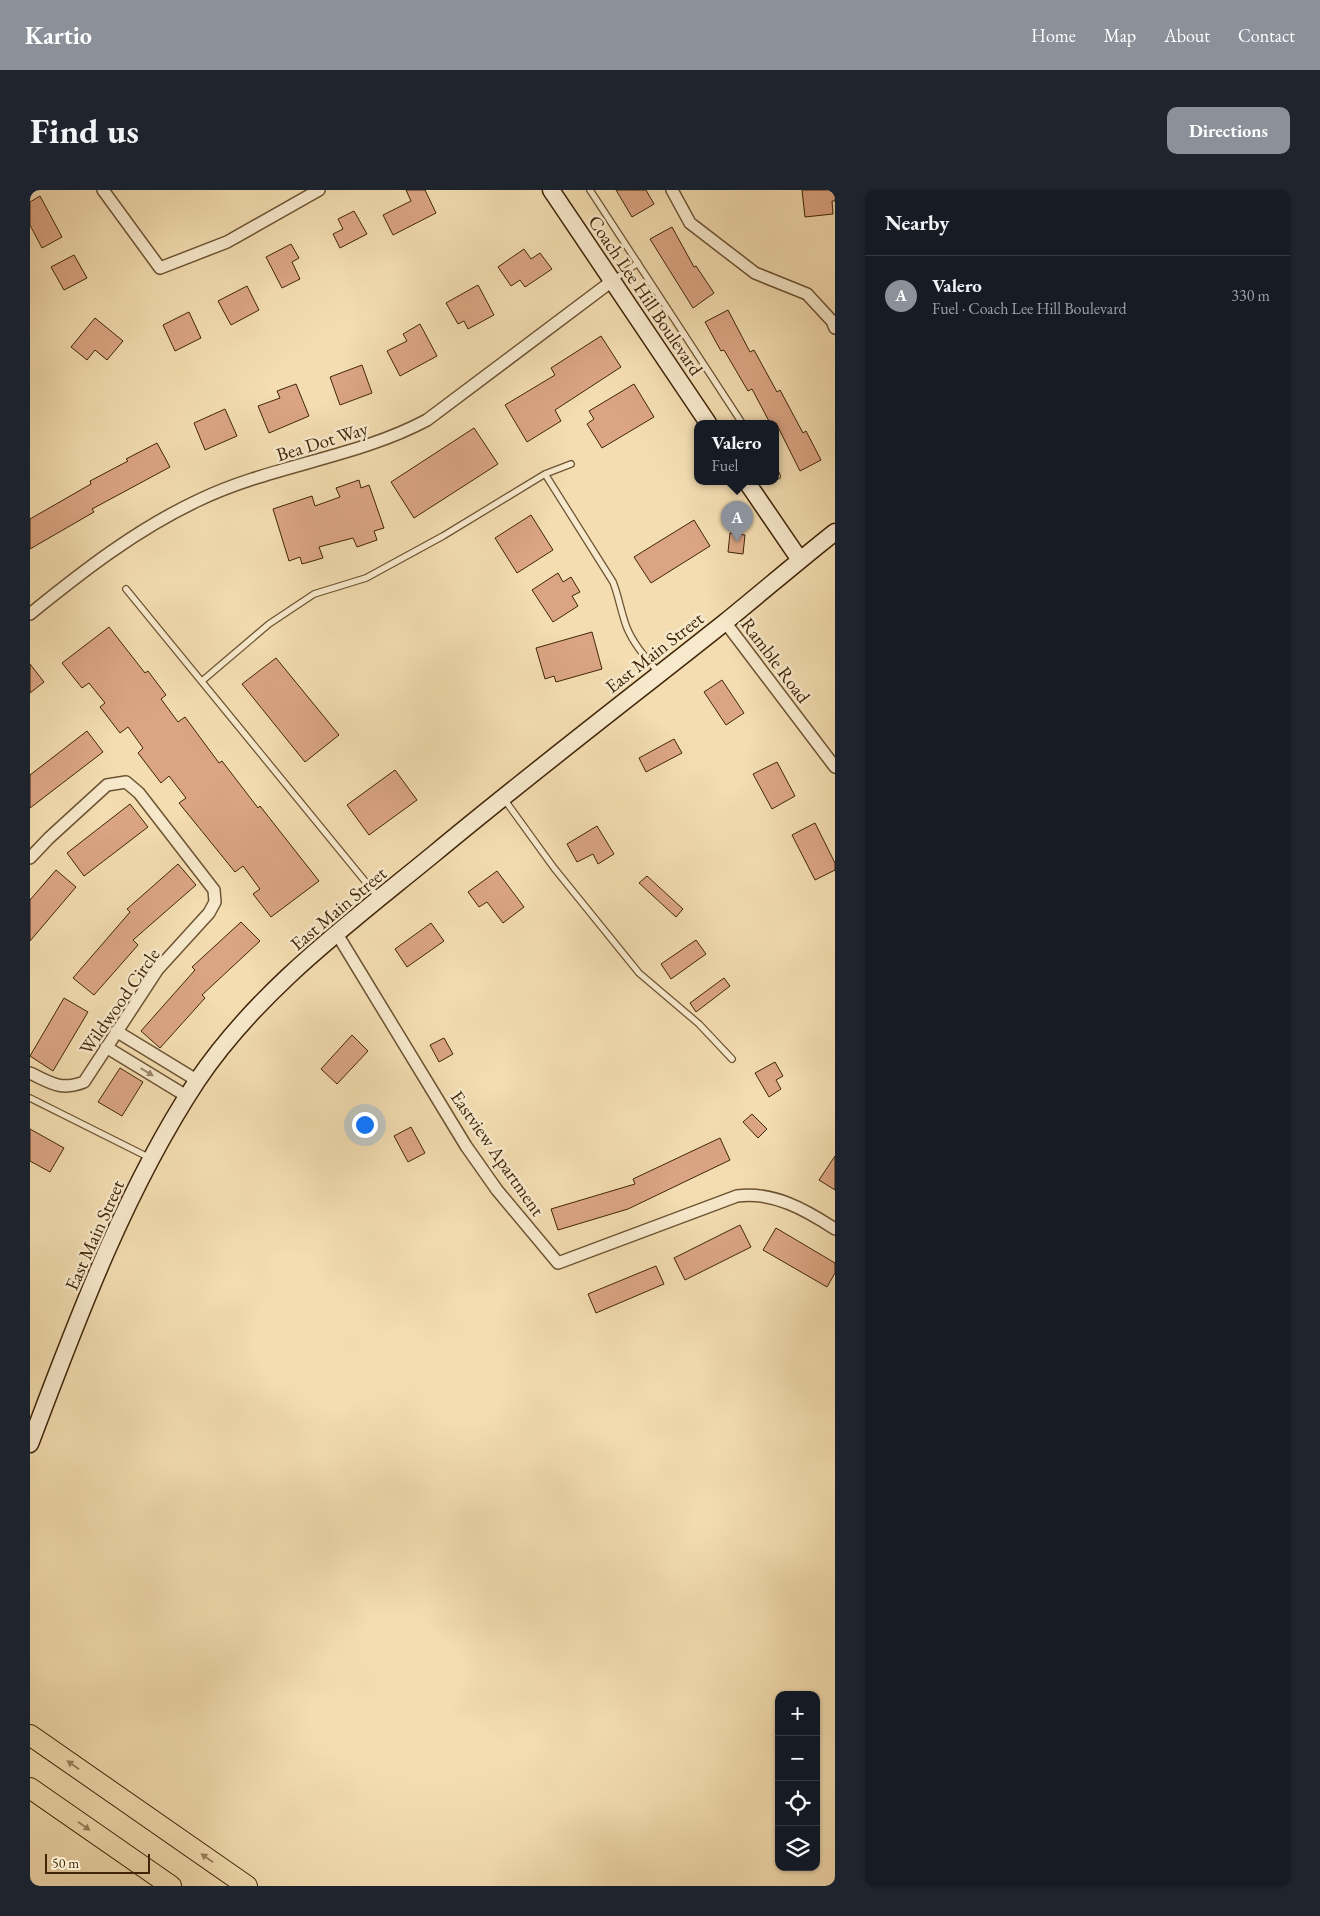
<!DOCTYPE html>
<html lang="en">
<head>
<meta charset="utf-8">
<style>
  :root { --surface:#171b24; --page:#20242c; --text:#f1f3f6; --muted:#9ea1a6; --line:#363941; --accent:#8c9099 }
  body { margin:0; font-family:"EB Garamond",serif; background:var(--page); color:var(--text) }
  .controls { position:absolute; right:15px; bottom:15px; display:grid; overflow:hidden; border-radius:10px; box-shadow:0 1px 4px #0004 }
  .controls button { width:45px; height:45px; display:grid; place-items:center; padding:0; border:0; border-bottom:1px solid var(--line); background:var(--surface); color:var(--text); font:25px sans-serif }
  .scale { position:absolute; left:15px; bottom:12px; width:105px; box-sizing:border-box; padding-left:5px; border:2px solid #402508; border-top:0; font-size:14px; line-height:18px; white-space:nowrap; color:#402508; -webkit-text-stroke:4px #f7e9cc; paint-order:stroke }
  .you { position:absolute; left:334px; top:934px; width:18px; height:18px; margin:-12px; border:4px solid #fff; border-radius:50%; background:#1a73e8; box-shadow:0 0 0 8px #1a73e833 }
  .badge { display:grid; place-items:center; width:32px; height:32px; border-radius:50%; background:var(--accent); color:#fff; font-size:16px; font-weight:700 }
  .pin { position:absolute; translate:-50% -41px; filter:drop-shadow(0 1px 2px #0008) }
  .pin::after { content:''; position:absolute; top:26px; width:18px; height:15px; background:inherit; clip-path:polygon(0 0,100% 0,50% 100%) }
  .popup { position:absolute; left:664px; top:230px; width:85px; height:65px; box-sizing:border-box; display:grid; place-content:center; border-radius:10px; background:var(--surface); filter:drop-shadow(0 1px 4px #0005); font-size:16px; white-space:nowrap; color:var(--muted) }
  .popup b { font-size:19px; color:var(--text) }
  .popup::after { content:''; position:absolute; left:50%; top:100%; margin-left:-10px; border:10px solid transparent; border-top-color:var(--surface) }
  .list { margin:0; padding:0; list-style:none }
  h2 { display:flex; justify-content:space-between; align-items:center; height:65px; margin:0; padding:0 20px; font-size:21px }
  h2 small { font-size:16px; font-weight:400; color:var(--muted) }
  .list li { display:grid; grid-template-columns:32px 1fr auto; gap:15px; align-items:center; box-sizing:border-box; height:80px; padding:0 20px; border-top:1px solid var(--line) }
  .list b { display:block; font-size:19px; white-space:nowrap }
  .list p { margin:0; font-size:16px; white-space:nowrap; color:var(--muted) }
  .list em { font-size:16px; font-style:normal; color:var(--muted) }
  .icon { flex:none; width:28px; height:28px; fill:none; stroke:currentColor; stroke-width:2; stroke-linecap:round; stroke-linejoin:round }
  .map { position:relative; flex:none; width:805px; height:1696px; overflow:hidden; border-radius:10px }
  header { display:flex; align-items:center; gap:30px; box-sizing:border-box; height:70px; padding:0 25px; background:var(--accent); color:#fff }
  header strong { font-size:24px }
  nav { display:flex; gap:28px; margin-inline-start:auto; font-size:18px }
  .intro { display:flex; align-items:center; justify-content:space-between; box-sizing:border-box; height:120px; padding:0 30px }
  h1 { margin:0; font-size:35px }
  .button { padding:12px 22px; border-radius:10px; background:var(--accent); color:#fff; font-size:18px; font-weight:700 }
  main { display:flex; gap:30px; padding:0 30px }
  aside { flex:1; background:var(--surface); border-radius:10px; box-shadow:0 1px 4px #0004 }
  .map>svg:first-child { display:block }
  .building { fill:#dba584; stroke:#402508 }
  .lines { fill:none; stroke-linecap:round; stroke-linejoin:round }
  .lane-casing { stroke:#6d5332; stroke-width:8 }
  .street-casing { stroke:#6d5332; stroke-width:14 }
  .secondary-casing { stroke:#402508; stroke-width:19 }
  .highway-casing { stroke:#402508; stroke-width:22 }
  .lane { stroke:#f7e9cc; stroke-width:5.5 }
  .street { stroke:#f7e9cc; stroke-width:11 }
  .secondary { stroke:#f7e9cc; stroke-width:16 }
  .highway { stroke:#f3ddb1; stroke-width:20 }
  .oneway { fill:#9c876a }
  .oneway2 { fill:#9a815c }
  .labels { text-anchor:middle; stroke-width:5; stroke-linejoin:round; paint-order:stroke }
  .street-label { font-size:19px; fill:#402508; stroke:#f7e9cc }
</style>
</head>
<body>
<header>
<strong>Kartio</strong>
<nav><a>Home</a><a>Map</a><a>About</a><a>Contact</a></nav>
</header>
<div class="intro"><h1>Find us</h1><a class="button">Directions</a></div>
<main>
<div class="map">
<svg width="805" height="1696" viewBox="0 0 805 1696">
  <rect width="100%" height="100%" fill="#f3ddb1"/>
  <filter id="stains"><feTurbulence type="fractalNoise" baseFrequency=".004" numOctaves="4"/><feColorMatrix values="0 0 0 0 .2 0 0 0 0 .09 0 0 0 0 .02 0 0 0 .5 -.17"/></filter>
  <radialGradient id="worn" r=".72"><stop offset=".6" stop-color="#630" stop-opacity="0"/><stop offset="1" stop-color="#630" stop-opacity=".3"/></radialGradient>
  <!-- building -->
  <path class="building" d="M376,0H395L406,23L363,45L353,25L381,11Z
    M586,0H616L624,14L602,27Z
    M772,0H805V11H802L803,24L775,27Z
    M10,6L32,47L12,58L0,35V12Z
    M324,21L337,44L310,58L303,44L313,39L308,29Z
    M642,37L664,77L666,76L684,103L663,118L620,49Z
    M261,54L269,68L262,72L270,89L252,98L236,67Z
    M494,59L501,69L510,63L522,79L495,97L490,90L481,96L468,77Z
    M44,65L57,88L34,100L21,77Z
    M448,95L464,125L438,139L434,131L428,134L416,113Z
    M217,96L229,120L201,135L188,111Z
    M698,120L720,162L724,160L747,202L750,200L773,243L776,241L791,270L770,281L746,233H740L722,199L718,201L694,160L691,161L675,132Z
    M159,122L171,148L145,161L133,135Z
    M65,128L93,151L77,170L65,160L57,170L41,157Z
    M390,134L407,166L370,186L357,161L377,151L373,144Z
    M571,146L591,177L525,220L531,231L497,252L475,215L525,185L521,178Z
    M332,175L342,203L310,215L300,187Z
    M266,194L279,226L239,243L228,216L250,208L247,201Z
    M604,194L624,227L572,258L557,234L564,229L559,221Z
    M195,219L207,246L175,260L164,233Z
    M444,238L468,274L384,328L361,292Z
    M127,253L140,277L62,319L64,322L0,359V329L61,294L60,291L98,271L96,269Z
    M329,290L331,298L339,295L354,338L344,341L347,350L327,357L323,348L289,357L293,368L272,374L270,367L259,371L243,319L282,306L285,316L310,307L306,298Z
    M501,325L523,360L487,383L465,348Z
    M664,330L680,356L621,393L604,367Z
    M700,343L715,345L713,364L698,362Z
    M528,383L533,392L541,387L550,402L542,406L548,416L523,432L502,400Z
    M79,437L115,483L118,481L136,505L131,509L148,532L155,527L189,573L192,571L228,618L230,616L289,691L241,727L223,704L230,699L213,676L205,682L149,613L156,608L139,586L131,593L108,563L113,558L98,537L90,543L70,517L75,513L59,493L52,498L32,473Z
    M562,442L572,479L526,492L524,486L515,489L506,458Z
    M246,468L309,545L275,572L212,494Z
    M0,474L14,492L0,503Z
    M692,490L714,523L696,535L674,502Z
    M57,541L73,562L0,618V585Z
    M644,549L652,563L616,582L609,568Z
    M747,572L765,606L742,619L723,584Z
    M365,580L387,610L339,645L317,615Z
    M100,614L118,637L54,686L37,663Z
    M785,633L805,673V680L785,690L762,645Z
    M567,636L584,664L568,674L563,664L547,672L537,654Z
    M148,674L166,695L103,750L108,755L64,805L43,788L100,722L97,719Z
    M26,680L46,697L0,751V710Z
    M467,681L494,717L473,733L457,712L449,717L438,702Z
    M617,686L653,719L646,727L609,693Z
    M211,732L230,751L172,805L175,808L130,858L111,841L165,780L162,777Z
    M401,733L414,751L377,777L365,759Z
    M666,750L676,764L641,789L631,774Z
    M694,788L700,796L666,822L660,813Z
    M34,808L58,822L23,881L0,866Z
    M322,845L338,861L307,894L291,879Z
    M414,848L423,864L409,872L400,855Z
    M745,872L753,886L746,890L751,899L739,907L725,883Z
    M90,878L113,892L92,926L68,912Z
    M722,924L737,939L728,948L713,932Z
    M381,937L395,963L378,972L364,946Z
    M0,939L34,958L20,982L0,971Z
    M690,948L700,970L598,1019L528,1040L521,1019L605,994L603,989Z
    M805,966V1000L789,990Z
    M710,1035L721,1057L655,1090L644,1068Z
    M746,1038L805,1073V1083L797,1097L733,1060Z
    M626,1076L634,1094L566,1123L558,1104Z"/>
  <g class="lines">
    <defs>
      <path id="lane" d="M560,0L712,233
        M583,90L608,73
        M515,284L583,392C589,407 591,423 597,438C604,455 617,469 629,483
        M746,284L747,286
        M96,399L348,707
        M172,491L239,434L284,404L336,388L413,346L515,284L541,274
        M474,609L524,678L609,783L669,834L702,869
        M0,908L120,968"/>
      <path id="street" d="M73,0L130,78L197,52L289,0
        M642,0L660,33L725,83L777,104L802,131L805,138
        M0,424C53,381 107,339 169,310C242,275 326,268 397,230L582,91
        M695,432L805,577
        M0,668L19,648L77,595L96,592L109,603L184,700L185,712L179,723L128,779L54,892C31,901 21,893 0,883
        M307,744L436,956L467,1000L528,1073L707,1006C743,1001 776,1020 805,1039
        M86,841L168,891
        M76,857L158,907"/>
      <path id="secondary" d="M521,0L678,233
        M716,291L770,370
        M0,1254C47,1130 94,1002 167,891C229,799 321,732 405,663C500,584 597,510 694,433C731,403 767,372 805,342"/>
      <path id="highway" d="M0,1545L217,1696
        M0,1598L141,1696"/>
    </defs>
    <!-- lane casing -->
    <use href="#lane" class="lane-casing"/>
    <!-- street casing -->
    <use href="#street" class="street-casing"/>
    <!-- secondary casing -->
    <use href="#secondary" class="secondary-casing"/>
    <!-- highway casing -->
    <use href="#highway" class="highway-casing"/>
    <!-- lane -->
    <use href="#lane" class="lane"/>
    <!-- street -->
    <use href="#street" class="street"/>
    <!-- secondary -->
    <use href="#secondary" class="secondary"/>
    <!-- highway -->
    <use href="#highway" class="highway"/>
  </g>
  <!-- one-way arrows -->
  <defs><path id="oneway-solid" d="M-6-.8H1V-3.2L6.5 0L1 3.2V.8H-6Z" transform="scale(1.25)"/></defs>
  <use class="oneway" href="#oneway-solid" transform="translate(117 882) rotate(31)"/>
  <g class="oneway2">
    <use href="#oneway-solid" transform="translate(43 1575) rotate(-145)"/>
    <use href="#oneway-solid" transform="translate(54 1636) rotate(35)"/>
    <use href="#oneway-solid" transform="translate(177 1668) rotate(-145)"/>
  </g>
  <g class="labels">
    <!-- street labels -->
    <g class="street-label">
      <text transform="translate(616 105) rotate(56)" y="7">Coach Lee Hill Boulevard</text>
      <text transform="translate(292 251) rotate(-17)" y="7">Bea Dot Way</text>
      <text transform="translate(624 462) rotate(-38)" y="7">East Main Street</text>
      <text transform="translate(746 470) rotate(53)" y="7">Ramble Road</text>
      <text transform="translate(308 718) rotate(-40)" y="7">East Main Street</text>
      <text transform="translate(89 811) rotate(-55)" y="7">Wildwood Circle</text>
      <text transform="translate(468 963) rotate(55)" y="7">Eastview Apartment</text>
      <text transform="translate(64 1045) rotate(-66)" y="7">East Main Street</text>
    </g>
  </g>
  <rect width="100%" height="100%" filter="url(#stains)"/>
  <rect width="100%" height="100%" fill="url(#worn)"/>
</svg>
<div class="controls">
<button>+</button>
<button>−</button>
<button><svg class="icon" aria-label="locate" viewBox="0 0 24 24"><circle cx="12" cy="12" r="6"/><path d="M12 2v4M12 18v4M2 12h4M18 12h4"/></svg></button>
<button><svg class="icon" aria-label="layers" viewBox="0 0 24 24"><path d="M12 4l9 5-9 5-9-5zM3 14l9 5 9-5"/></svg></button>
</div>
<div class="scale">50 m</div>
<div class="you"></div>
<div class="pin badge" style="left:707px;top:352px">A</div>
<div class="popup"><b>Valero</b>Fuel</div>
</div>
<aside>
<h2>Nearby<small></small></h2>
<ul class="list">
<li><span class="badge">A</span><div><b>Valero</b><p>Fuel · Coach Lee Hill Boulevard</p></div><em>330 m</em></li>
</ul>
</aside>
</main>
</body>
</html>
